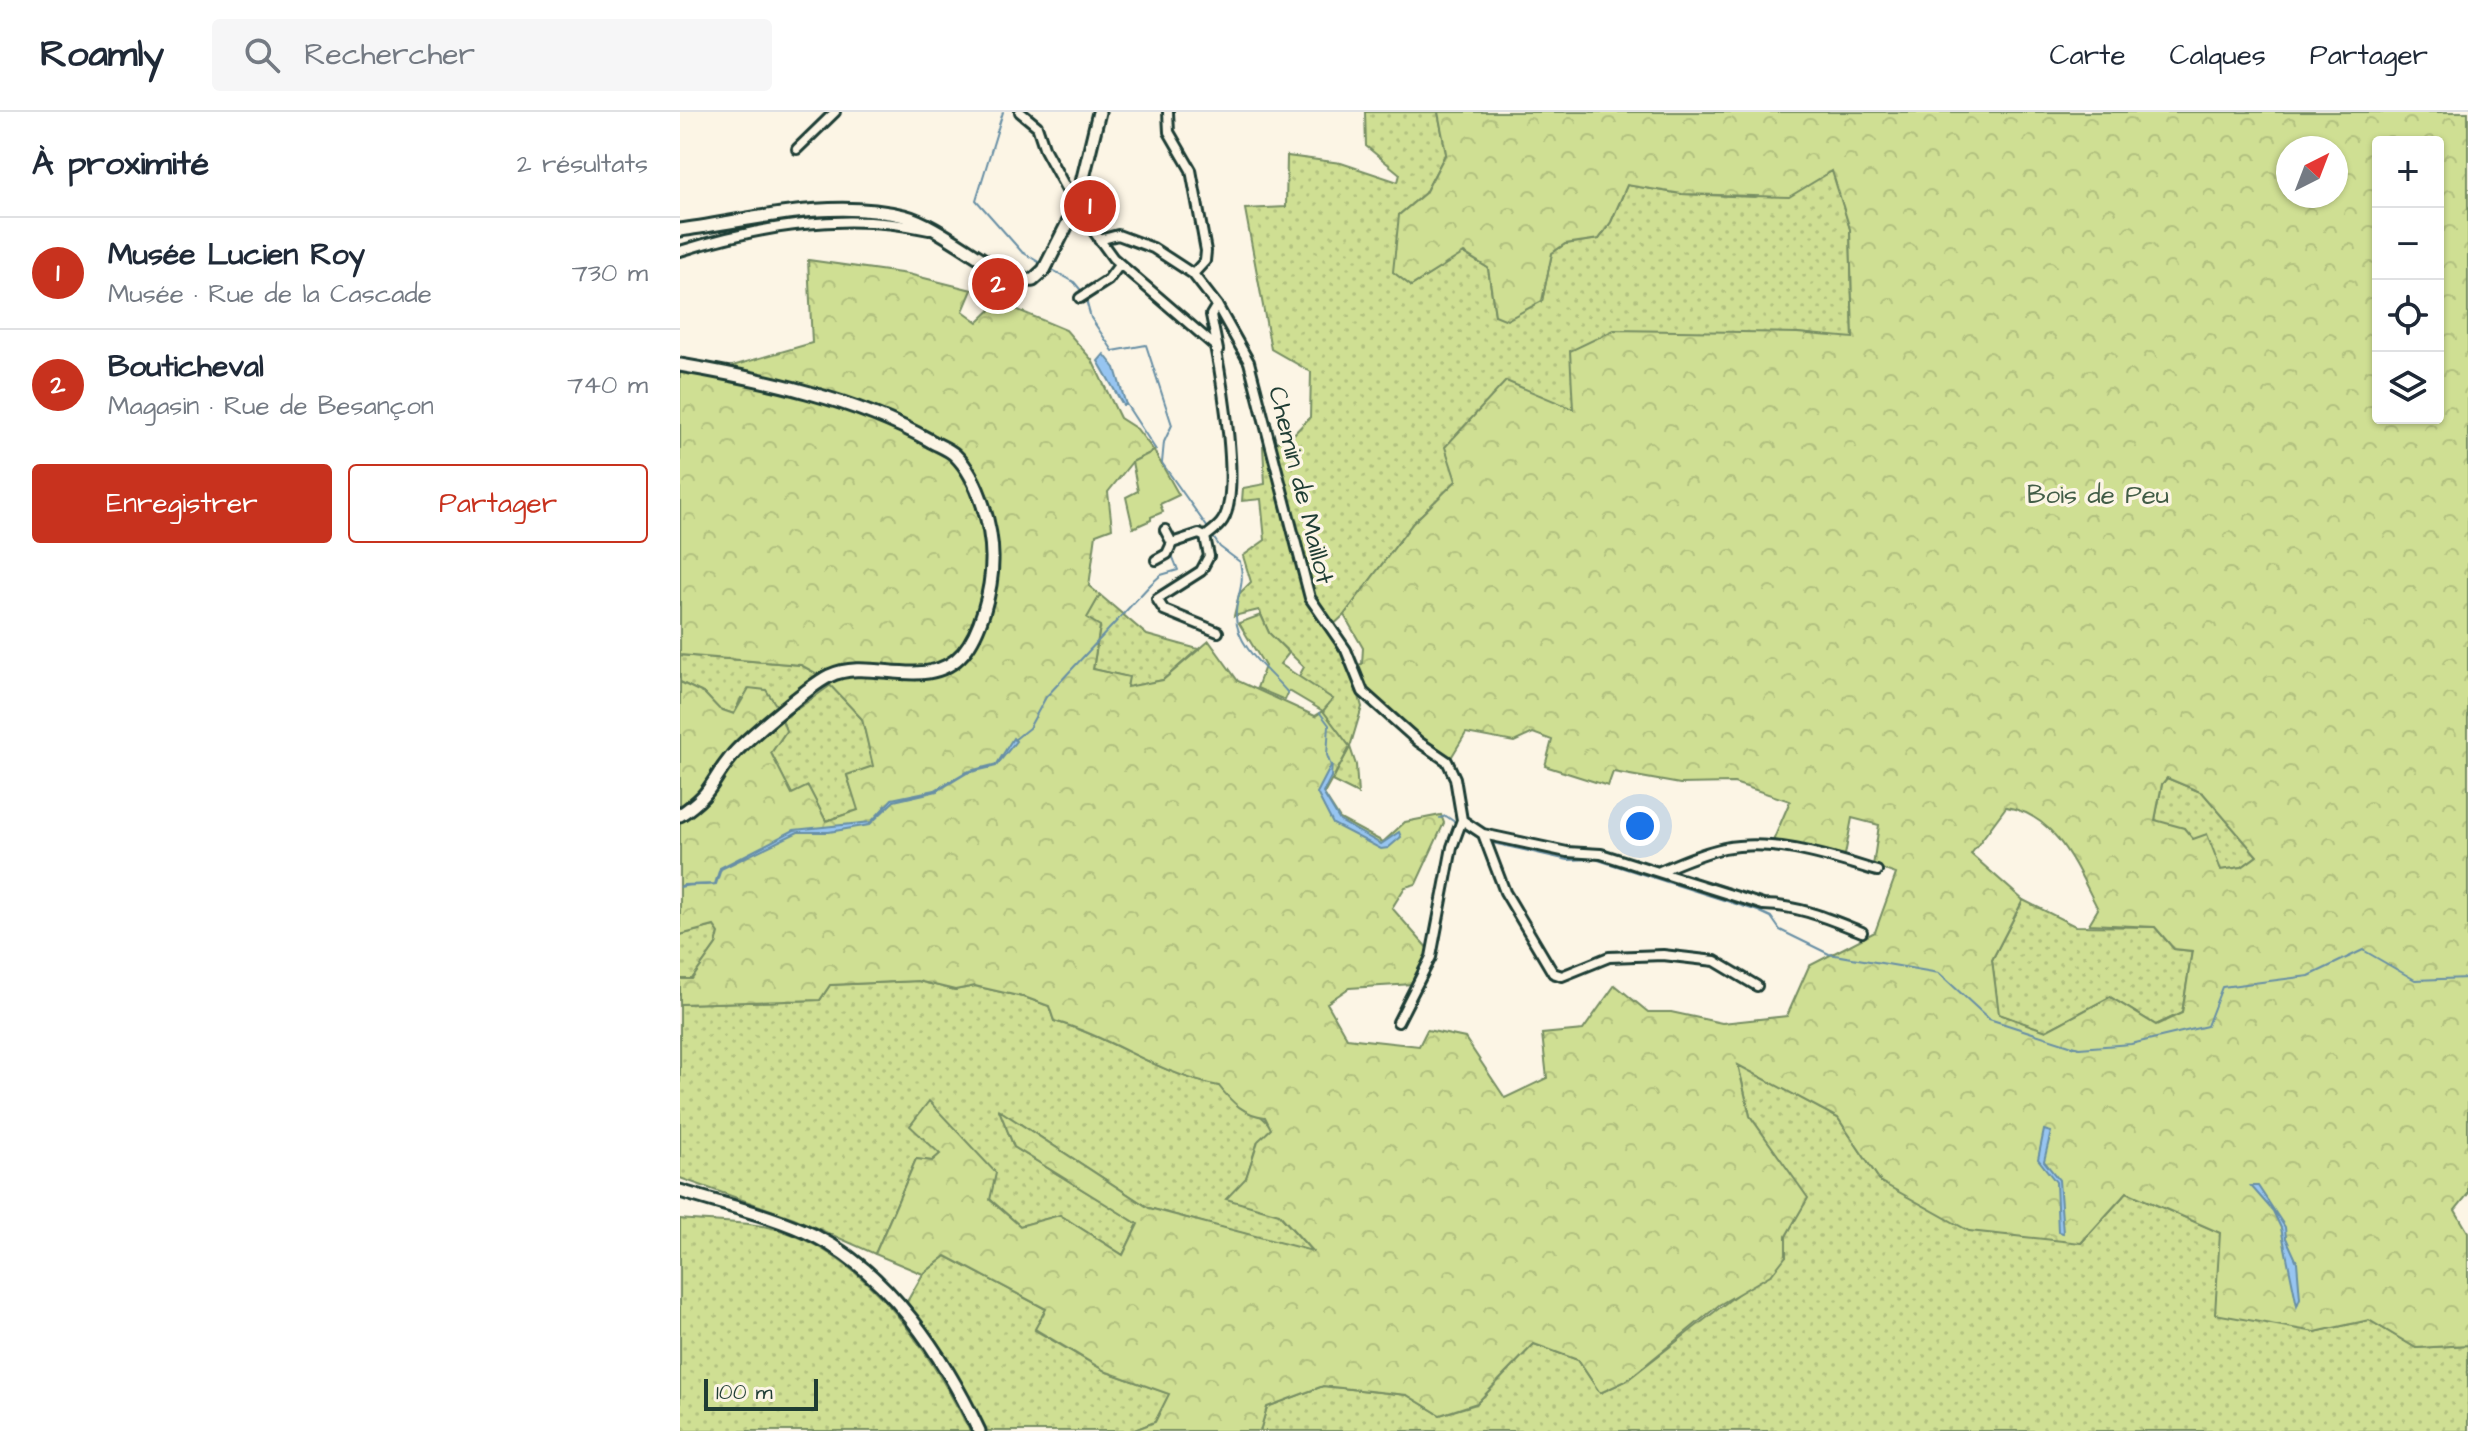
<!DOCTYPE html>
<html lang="fr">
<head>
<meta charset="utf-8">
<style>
  :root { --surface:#fff; --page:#f6f6f7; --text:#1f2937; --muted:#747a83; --line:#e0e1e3; --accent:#c8321e }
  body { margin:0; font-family:"Architects Daughter",sans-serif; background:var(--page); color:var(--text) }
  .controls { position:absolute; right:24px; top:24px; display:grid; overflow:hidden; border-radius:8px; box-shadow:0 2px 6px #0004 }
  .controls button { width:72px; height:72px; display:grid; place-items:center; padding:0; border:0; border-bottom:2px solid var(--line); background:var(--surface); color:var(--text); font:40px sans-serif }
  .compass { position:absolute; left:1596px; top:24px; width:72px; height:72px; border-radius:50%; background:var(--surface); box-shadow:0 2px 6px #0004; rotate:42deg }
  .scale { position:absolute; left:24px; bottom:20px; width:114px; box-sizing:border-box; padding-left:8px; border:4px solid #1f3d34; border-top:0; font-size:22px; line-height:28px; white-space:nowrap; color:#1f3d34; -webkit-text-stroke:6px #fcf5e5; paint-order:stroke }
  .you { position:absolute; left:960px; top:714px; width:28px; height:28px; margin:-20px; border:6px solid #fff; border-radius:50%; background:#1a73e8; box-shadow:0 0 0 12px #1a73e833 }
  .badge { display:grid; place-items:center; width:52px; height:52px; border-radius:50%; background:var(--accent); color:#fff; font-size:26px; font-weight:700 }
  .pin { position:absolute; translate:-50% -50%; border:4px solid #fff; box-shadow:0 2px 8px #0006 }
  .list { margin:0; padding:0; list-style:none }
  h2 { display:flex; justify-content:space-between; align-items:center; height:104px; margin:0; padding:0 32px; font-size:34px }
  h2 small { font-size:26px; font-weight:400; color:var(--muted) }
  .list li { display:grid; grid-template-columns:52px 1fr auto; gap:24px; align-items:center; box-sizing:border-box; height:112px; padding:0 32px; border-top:2px solid var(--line) }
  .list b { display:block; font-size:30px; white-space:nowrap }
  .list p { margin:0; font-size:26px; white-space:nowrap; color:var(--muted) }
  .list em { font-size:26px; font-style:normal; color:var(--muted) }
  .actions { display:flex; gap:16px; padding:24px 32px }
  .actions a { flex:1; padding:18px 0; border:2px solid var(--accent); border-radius:8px; text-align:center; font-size:28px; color:var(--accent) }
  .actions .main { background:var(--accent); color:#fff }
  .icon { flex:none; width:44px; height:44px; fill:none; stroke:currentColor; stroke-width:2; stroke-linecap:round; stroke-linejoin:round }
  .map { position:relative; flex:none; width:1788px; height:1319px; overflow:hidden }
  header { display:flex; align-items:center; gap:48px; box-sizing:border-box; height:112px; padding:0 40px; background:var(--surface); border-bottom:2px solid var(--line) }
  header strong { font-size:38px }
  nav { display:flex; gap:44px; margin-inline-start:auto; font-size:28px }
  .search { width:560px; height:72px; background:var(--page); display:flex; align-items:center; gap:20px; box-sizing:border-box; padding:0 28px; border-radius:8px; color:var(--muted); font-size:30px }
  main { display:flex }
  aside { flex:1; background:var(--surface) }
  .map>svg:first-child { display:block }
  .grass { fill:url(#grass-dots); stroke:#778e64; stroke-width:2 }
  .forest { fill:url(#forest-crowns); stroke:#778e64; stroke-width:2; fill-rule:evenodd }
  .green { fill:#cfdf93; stroke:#778e64; stroke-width:2 }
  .water { fill:#97c5f1; stroke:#678fa5; stroke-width:2 }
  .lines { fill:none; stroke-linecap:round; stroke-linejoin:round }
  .stream { stroke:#678fa5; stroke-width:2 }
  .street-casing { stroke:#1f3d34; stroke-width:14 }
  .secondary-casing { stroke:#1f3d34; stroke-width:17 }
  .street { stroke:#fcf5e5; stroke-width:8 }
  .secondary { stroke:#fcf5e5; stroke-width:11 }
  .labels { text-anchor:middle; stroke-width:7; stroke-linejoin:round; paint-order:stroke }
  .street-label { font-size:26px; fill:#1f3d34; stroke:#fcf5e5 }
  .park-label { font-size:26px; fill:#425d47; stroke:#fcf5e5 }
</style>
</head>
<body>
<header>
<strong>Roamly</strong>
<div class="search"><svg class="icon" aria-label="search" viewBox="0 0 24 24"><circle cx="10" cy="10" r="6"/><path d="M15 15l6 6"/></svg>Rechercher</div>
<nav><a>Carte</a><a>Calques</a><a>Partager</a></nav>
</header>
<main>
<aside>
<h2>À proximité<small>2 résultats</small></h2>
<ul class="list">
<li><span class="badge">1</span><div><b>Musée Lucien Roy</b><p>Musée · Rue de la Cascade</p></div><em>730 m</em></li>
<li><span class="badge">2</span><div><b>Bouticheval</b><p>Magasin · Rue de Besançon</p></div><em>740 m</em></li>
</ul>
<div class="actions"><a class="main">Enregistrer</a><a>Partager</a></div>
</aside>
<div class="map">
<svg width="1788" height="1319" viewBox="0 0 1788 1319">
  <defs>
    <pattern id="grass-dots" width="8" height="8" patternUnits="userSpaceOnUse" patternTransform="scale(2)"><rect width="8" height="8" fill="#cfdf93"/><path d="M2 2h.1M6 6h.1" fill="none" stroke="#b1c07f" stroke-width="1.8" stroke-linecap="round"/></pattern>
    <pattern id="forest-crowns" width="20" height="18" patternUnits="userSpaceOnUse" patternTransform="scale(2)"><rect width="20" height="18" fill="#cfdf93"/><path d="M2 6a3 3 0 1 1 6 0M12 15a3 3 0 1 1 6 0" fill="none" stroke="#b1c07f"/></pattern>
  </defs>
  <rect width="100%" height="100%" fill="#fcf5e5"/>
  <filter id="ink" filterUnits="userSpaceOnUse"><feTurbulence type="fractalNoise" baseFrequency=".0125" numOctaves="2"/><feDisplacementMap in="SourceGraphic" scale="16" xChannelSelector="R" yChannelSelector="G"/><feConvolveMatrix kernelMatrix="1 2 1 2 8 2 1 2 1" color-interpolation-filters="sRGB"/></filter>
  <g filter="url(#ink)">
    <!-- grass -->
    <path class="grass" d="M685,0H758L766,41L745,81L719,103L731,174L783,141L808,156L815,203L862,189L872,141L885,132L919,127L931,110L947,73L1002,82L1075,85L1153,59L1170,117L1173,227L1117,221L894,297L776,369L733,411L664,503L649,517L671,555L682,595L670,635L676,653L678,682L652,669L670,635L643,599L652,587L618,566L624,555L589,521L579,498L554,504L559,482L571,470L563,444L585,428L581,387L562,389L563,376L585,372L583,334L610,326L630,305L631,260L591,237L565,97L606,95L607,44L661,51L718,70L720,62L686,34Z
      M420,483L467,523L518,537L483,568L447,576L448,565L413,557L420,515L406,506Z
      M0,543L121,553L140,564L98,596L61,586L54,602L39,597L25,582L0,570Z
      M151,573L182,607L194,655L167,664L179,698L146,709L128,675L112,683L91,641L106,619L102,608Z
      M1487,666L1523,681L1577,744L1562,755L1541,758L1513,727L1475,708L1482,672Z
      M1343,788L1395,814L1475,815L1494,837L1512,839L1502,901L1476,913L1430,885L1366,919L1318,902L1312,848Z
      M34,814L39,820L36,833L12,867H0V823Z
      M238,869L275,878L295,874L347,886L369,894L374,909C432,925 480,963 539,974C554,994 580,996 592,1017L578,1030L566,1066L633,1140L469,1096L320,999L334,1035L458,1112L443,1143L380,1103L340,1114L260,1042L252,1049L236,1047L195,1142L114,1106L0,1066V892L140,888L150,873Z
      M1058,952L1158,1006L1201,1070L1401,1131L1447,1080L1541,1121L1635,1220L1689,1208L1736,1236L1788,1233V1319H580L587,1295L643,1274L727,1283L760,1303L796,1292L854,1232L898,1248L920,1281L946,1269L1106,1144V1124L1127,1086L1070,1004Z
      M0,1107C32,1110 72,1109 103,1119C192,1149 250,1240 290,1319H0Z
      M266,1144L366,1197L355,1218L427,1260L490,1282L475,1310L452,1319H305L263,1241L225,1193L243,1162Z"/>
    <!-- forest -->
    <path class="forest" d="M758,0H1788V1082L1775,1098L1788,1120V1233L1736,1236L1689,1208L1635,1220L1535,1202L1540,1121L1447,1080L1401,1131L1289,1119L1201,1070L1158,1006L1058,953L1070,1004L1128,1086L1106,1124V1144L1092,1162L1039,1193L946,1269L920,1281L898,1248L854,1232L797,1291L760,1303L727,1283L643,1274L587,1295L580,1319H452L475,1310L489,1282L427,1260L355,1217L366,1197L266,1144L243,1162L195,1142L236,1047L252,1049L260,1042L230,1014L249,989L316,1061L310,1088L340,1114L380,1103L443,1143L458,1112L334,1035L319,998L469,1096L632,1139L599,1102L546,1087L566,1066L578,1029L591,1017L585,1005C565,1003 552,991 539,974C480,963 432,925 374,909L369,894L347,886L295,874L275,878L238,869L150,873L140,888L0,892V867H12L36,833L39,821L34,814L0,823V709L29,689L56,646L102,608L106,619L91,641L112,682L128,674L146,709L178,698L167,663L193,654L182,607L147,570L176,563L232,566L277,552L316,457L317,422L306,387L279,340L209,301L28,254L49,255L132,231L128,148L228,162L292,178L283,199L298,210L319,190L386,218L412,248L440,306L457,317L474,339L452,350L428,380L432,416L416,422L409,474L420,483L407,506L420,514L413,557L449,565L447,575L483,568L529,529L558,569L635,604L643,599L670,635L644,682L660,707L703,730L725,710L761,703L764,711L736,772L725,775L712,796L749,838L733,872L669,876L647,891L667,926L739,934L747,918L785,926L825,986L867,966L862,922L903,918L935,873L968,900H991L1042,911L1107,904L1129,854L1195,820L1216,762L1193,754L1199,713L1172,706L1165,743L1093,729L1110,689L1054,671L1000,672L933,660L928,674L865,654L872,628L853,621L834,630L786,621L769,649L688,581L677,553L682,552L683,536L664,503L733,411L776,369L765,335L826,269L893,297L890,239L934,218L1117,221L1173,226L1170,117L1152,59L1109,85L1002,82L947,73L931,110L919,127L885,132L872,141L862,189L827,208L815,203L808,156L784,141L731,174L713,160L719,103L745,81L766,41ZM1698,30H1758V306H1698ZM1608,36H1656V84H1608ZM1487,666L1523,681L1577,744L1562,755L1541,758L1527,722L1513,727L1504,716L1475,708L1482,672ZM1326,695C1377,703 1396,755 1418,797L1409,812L1475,815L1494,837L1512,839L1502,901L1476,913L1430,885L1366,919L1319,902L1312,848L1343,788L1291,742Z
      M0,258L61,268L206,309L272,347L298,391L309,423L308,456L300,493L285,530L272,545L257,552L232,558L141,564L121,553L0,543Z
      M0,570L25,582L39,597L54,602L69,576L86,578L98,596L58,629L22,676L0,694Z"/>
    <!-- green -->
    <path class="green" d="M474,339L499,383L480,392L483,400L471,405V408L453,416L446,385L458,379L452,350Z
      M581,503L589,521L609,541L600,552L653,587L643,599L609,579L605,588L577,576L585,554L559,511Z"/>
    <!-- water -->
    <path class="water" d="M424,242L435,256L446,293H443L418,249Z
      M333,626L336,629L316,654L287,661L257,679L214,689L189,713L149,720H118L41,757L36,772C25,774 11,772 0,775L3,773L35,772L40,756L114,718L191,710L212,687L255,678L286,660L317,652Z
      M652,652L651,665L643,681L660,709L701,732L719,720L721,725L708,736L701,737L653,712L637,681Z
      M1364,1018L1371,1020L1364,1049L1379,1068L1383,1121L1378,1120L1376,1070L1358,1047Z
      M1571,1074H1578L1605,1115L1606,1126L1617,1150L1620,1186L1617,1194L1601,1116L1593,1099Z"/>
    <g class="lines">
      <!-- stream -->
      <path class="stream" d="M323,0L296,88L342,140L362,152
        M371,157L394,170L404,182
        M406,188L411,206L433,239L466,233L492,313L484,330L482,351L530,419
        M446,292L476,338
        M533,425L540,435L560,450C566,476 555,484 556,505C557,537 591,560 608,581
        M640,601L649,613L647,643L651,654
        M334,628L349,616L366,585L471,472L481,463L498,458L492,443
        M760,706L766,704L779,713
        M784,717L802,728
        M808,730L888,748L915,747L1078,799L1091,805L1100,818L1149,842L1259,861L1309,907L1399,936L1451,932L1527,914L1542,875L1629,864L1683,838L1735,868L1788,866"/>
      <defs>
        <path id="street" d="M340,0L357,14L365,38L396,95L433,146L535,234C542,269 561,380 543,408C539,415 531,420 525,425L529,444L521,459L477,487L484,498L538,520
          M488,0L489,20L511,58L526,139L525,149L513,162
          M117,37L155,0
          M419,128L438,123L473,136L513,162L537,193L569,250L630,486L666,538L683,580L739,630L767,649L775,666L782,708L803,722L887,740L921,742L1083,793C1118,793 1149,807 1182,820
          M0,139C81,114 165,99 249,118
          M400,186L428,168L440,152
          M537,193L531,203L538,238
          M485,418L492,431
          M476,448L487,442L492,431L519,422L525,425
          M803,722L825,780L873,861L882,864L929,845L983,843L1035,849L1077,874
          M980,759C1001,750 1022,741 1044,736C1095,726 1150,745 1197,759
          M718,910L751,845L772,735L782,708"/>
        <path id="secondary" d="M0,118C72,108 151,86 224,104C264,114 324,172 353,168L364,158L396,95L419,0
          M0,253C82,267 176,287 249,328C257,333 269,337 275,343C299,366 313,418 312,449C312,477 301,520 283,541C248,582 190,544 149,564C131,573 63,629 51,645C29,672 33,681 0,703
          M0,1079C44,1093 93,1103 135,1124C210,1162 264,1245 299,1319"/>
      </defs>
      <!-- street casing -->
      <use href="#street" class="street-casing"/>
      <!-- secondary casing -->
      <use href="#secondary" class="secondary-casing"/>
      <!-- street -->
      <use href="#street" class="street"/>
      <!-- secondary -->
      <use href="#secondary" class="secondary"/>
    </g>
  </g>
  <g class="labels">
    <!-- street labels -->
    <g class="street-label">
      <text transform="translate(622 373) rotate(76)" y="9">Chemin de Maillot</text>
    </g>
    <!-- park labels -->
    <g class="park-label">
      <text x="1418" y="391">Bois de Peu</text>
    </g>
  </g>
</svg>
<div class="controls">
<button>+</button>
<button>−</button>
<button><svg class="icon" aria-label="locate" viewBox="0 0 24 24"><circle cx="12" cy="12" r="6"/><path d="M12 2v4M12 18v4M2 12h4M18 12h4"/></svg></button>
<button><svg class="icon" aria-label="layers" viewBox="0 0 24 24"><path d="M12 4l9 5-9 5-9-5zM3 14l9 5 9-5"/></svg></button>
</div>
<svg class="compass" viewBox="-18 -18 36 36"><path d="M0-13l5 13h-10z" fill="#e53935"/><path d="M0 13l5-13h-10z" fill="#747a83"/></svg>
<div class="scale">100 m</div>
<div class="you"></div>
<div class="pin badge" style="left:410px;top:94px">1</div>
<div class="pin badge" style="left:318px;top:172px">2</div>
</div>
</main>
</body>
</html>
